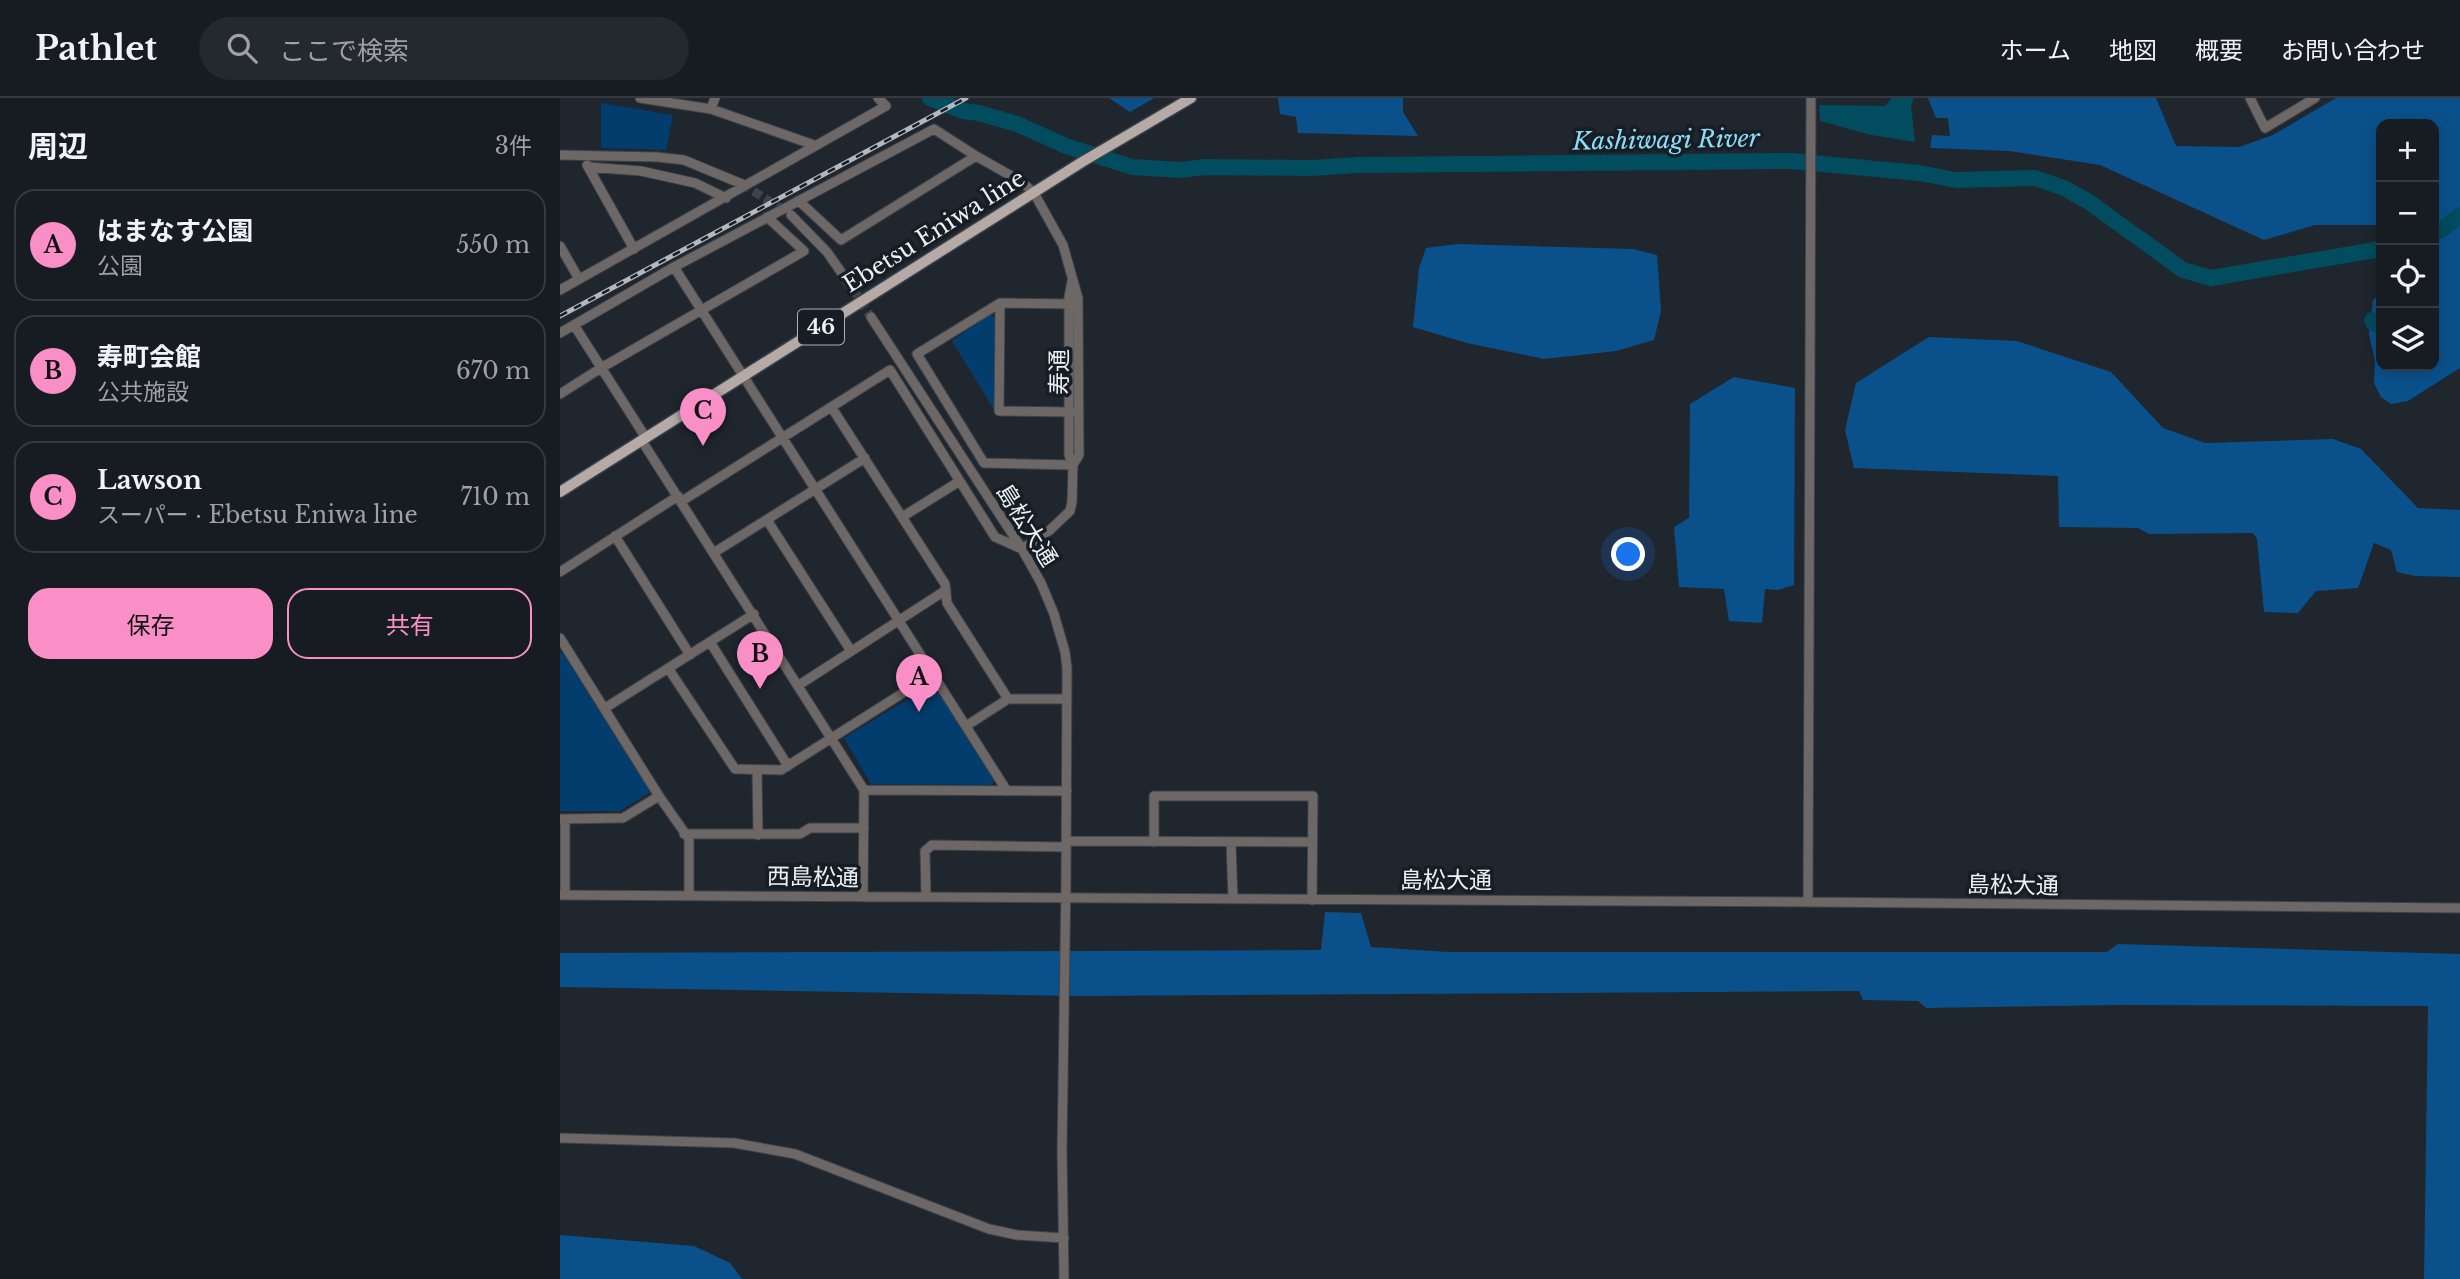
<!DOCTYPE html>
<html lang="ja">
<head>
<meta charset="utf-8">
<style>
  :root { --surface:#171c22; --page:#24292f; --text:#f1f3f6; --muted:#9ea1a5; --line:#363a40; --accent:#fa8fc8 }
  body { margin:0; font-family:"Libre Baskerville","Noto Sans JP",serif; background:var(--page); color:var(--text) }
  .controls { position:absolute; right:21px; top:21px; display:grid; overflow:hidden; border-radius:14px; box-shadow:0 4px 18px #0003 }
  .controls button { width:63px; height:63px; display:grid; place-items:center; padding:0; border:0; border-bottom:2px solid var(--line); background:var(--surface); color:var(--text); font:35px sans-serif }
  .you { position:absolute; left:1069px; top:457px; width:24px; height:24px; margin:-18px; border:5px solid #fff; border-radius:50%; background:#1a73e8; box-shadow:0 0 0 10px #1a73e833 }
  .badge { display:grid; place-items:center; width:46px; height:46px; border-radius:50%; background:var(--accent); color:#111; font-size:23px; font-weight:700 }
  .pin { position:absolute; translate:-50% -58px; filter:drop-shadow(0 2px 4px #0008) }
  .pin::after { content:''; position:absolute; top:37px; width:24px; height:21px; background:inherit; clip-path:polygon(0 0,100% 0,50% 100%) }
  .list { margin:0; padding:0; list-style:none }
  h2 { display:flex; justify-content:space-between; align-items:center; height:91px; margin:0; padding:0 28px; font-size:30px }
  h2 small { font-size:23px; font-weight:400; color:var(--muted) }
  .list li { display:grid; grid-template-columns:46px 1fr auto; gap:21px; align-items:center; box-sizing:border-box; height:112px; margin:0 14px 14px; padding:0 14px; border:2px solid var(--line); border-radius:21px }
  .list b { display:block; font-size:26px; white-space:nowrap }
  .list p { margin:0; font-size:23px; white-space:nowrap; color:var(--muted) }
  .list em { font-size:23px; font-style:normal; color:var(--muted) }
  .actions { display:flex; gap:14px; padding:21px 28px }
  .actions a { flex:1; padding:16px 0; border:2px solid var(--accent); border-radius:21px; text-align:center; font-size:24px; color:var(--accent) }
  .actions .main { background:var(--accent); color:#111 }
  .icon { flex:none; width:38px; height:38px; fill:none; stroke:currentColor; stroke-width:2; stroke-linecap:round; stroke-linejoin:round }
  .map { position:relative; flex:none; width:1900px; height:1181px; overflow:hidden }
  header { display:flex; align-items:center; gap:42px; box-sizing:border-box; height:98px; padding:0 35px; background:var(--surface); border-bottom:2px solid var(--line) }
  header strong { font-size:33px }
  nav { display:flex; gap:38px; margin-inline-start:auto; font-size:24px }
  .search { width:490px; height:63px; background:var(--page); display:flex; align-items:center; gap:18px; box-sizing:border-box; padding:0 24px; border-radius:38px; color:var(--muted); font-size:26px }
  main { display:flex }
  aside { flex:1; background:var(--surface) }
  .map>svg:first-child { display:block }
  .green { fill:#033d6d }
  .forest { fill:#0a518c }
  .water { fill:#014c5e }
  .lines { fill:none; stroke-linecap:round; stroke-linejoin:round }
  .river { stroke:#014c5e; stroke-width:16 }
  .minor-tunnel { stroke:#3e444c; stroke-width:9; stroke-dasharray:9 4.5; stroke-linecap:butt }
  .minor-casing { stroke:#3c424a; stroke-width:11 }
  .major-casing { stroke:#3c424a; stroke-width:13 }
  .minor { stroke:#6d6765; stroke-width:9 }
  .major { stroke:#b5aaa6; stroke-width:10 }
  .rail-casing { stroke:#b2b8be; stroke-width:5 }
  .rail { stroke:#161d24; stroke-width:2.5; stroke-dasharray:8; stroke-linecap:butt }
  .labels { text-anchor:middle; stroke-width:7; stroke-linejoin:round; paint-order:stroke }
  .shield { fill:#161d24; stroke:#acb1b7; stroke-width:2 }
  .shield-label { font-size:21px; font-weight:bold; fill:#ecf1f6 }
  .street-label { font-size:23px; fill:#ecf1f6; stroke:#161d24 }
  .water-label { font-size:24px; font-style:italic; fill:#8bddf8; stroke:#161d24 }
</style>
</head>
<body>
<header>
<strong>Pathlet</strong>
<div class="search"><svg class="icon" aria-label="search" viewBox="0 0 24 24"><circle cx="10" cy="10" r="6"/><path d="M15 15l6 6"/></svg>ここで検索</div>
<nav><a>ホーム</a><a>地図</a><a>概要</a><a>お問い合わせ</a></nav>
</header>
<main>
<aside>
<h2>周辺<small>3件</small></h2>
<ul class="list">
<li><span class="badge">A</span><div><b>はまなす公園</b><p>公園</p></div><em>550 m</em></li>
<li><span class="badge">B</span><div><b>寿町会館</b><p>公共施設</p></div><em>670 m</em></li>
<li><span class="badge">C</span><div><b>Lawson</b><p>スーパー · Ebetsu Eniwa line</p></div><em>710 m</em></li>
</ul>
<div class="actions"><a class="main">保存</a><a>共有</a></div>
</aside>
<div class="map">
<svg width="1900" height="1181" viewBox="0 0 1900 1181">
  <rect width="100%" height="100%" fill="#1f262e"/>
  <!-- green -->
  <path class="green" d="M41,5L113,17L106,52L41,50Z
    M430,216L435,220L434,312L392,243Z
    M0,554L3,555L89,692V695L60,713H0Z
    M371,587H374L434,681L432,687L311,686L284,640Z"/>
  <!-- forest -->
  <path class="forest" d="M549,0H594L570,14Z
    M718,0H843V14L858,38L738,35L736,19L720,16Z
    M1368,0H1596L1616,48L1679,49L1713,37L1776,0H1900V270L1848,303L1831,306L1821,299L1814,285L1815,263L1809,236L1813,202L1821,195V268H1874V26H1821V127H1755L1704,142L1540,67L1449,53L1370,50L1372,37L1390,38L1388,20H1376Z
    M898,146L1073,151L1097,157L1101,213L1094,242L1056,253L984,261L907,245L853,229L859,170L866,150Z
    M1369,239L1457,243L1551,274L1603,330L1645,345L1773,341L1801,351L1858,410L1900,412V479L1855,478L1837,474L1831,452L1814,445L1798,490L1756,493L1738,515L1704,514L1697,441L1693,435L1589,436L1578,430L1499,429L1498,378L1294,370L1285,332L1296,285Z
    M1174,279L1235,290L1234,487L1218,492L1205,491L1202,525L1169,523L1164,491L1119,489L1114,429L1129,420L1130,306Z
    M765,814L801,815L811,849L888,854H1547L1558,846L1900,856V1181H1864L1868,908L1559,907L1366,910L1358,903L1303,902L1299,893L521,898L0,889V855L761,852Z
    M0,1137L134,1148L170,1165L182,1181H0Z"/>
  <!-- water -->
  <path class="water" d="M1332,0H1354L1351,7L1355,44L1311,37L1260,23L1259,7L1325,8Z
    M1820,211H1821V238L1807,230L1804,222L1807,215L1815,214Z"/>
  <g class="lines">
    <!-- river -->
    <path class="river" d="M370,0L403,13L419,15L457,26L506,48L572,69L620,72L645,69L752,70L797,67L1231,63L1359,75L1396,82L1475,80L1504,90L1529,104L1623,172L1651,180L1821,151
      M1874,136L1884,130L1900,117"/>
    <!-- minor-tunnel -->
    <path class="minor-tunnel" d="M182,86L228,115
      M293,191L311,219"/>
    <defs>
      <path id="minor" d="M80,0L151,11L254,47
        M1690,0L1705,30L1755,0
        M151,11L155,0
        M0,57L97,59L124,62L182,86
        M27,67L74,151
        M28,69L81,73L135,85L166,100
        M239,103L281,142L416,58
        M231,117L267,154L293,191
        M0,148L19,181
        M114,169L447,693
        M0,192L326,8L318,0
        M440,205L439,313L513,314
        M311,219L462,451L481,485L494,516L505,554L507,570L506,782L502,1052L504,1181
        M14,227L86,340
        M0,235L114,169L374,31L416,58L462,84L474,95L503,147L518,200L519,357L513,367
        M0,296L41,270L244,153L207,119
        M272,310L385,486L387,505L448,601H507
        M82,343L304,692L303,799
        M513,367L424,365L357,256L440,205L516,206
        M122,403L330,272L435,439L462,451L490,432L510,413L512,404L513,367L509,357V199L512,183
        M342,419L400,383
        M207,422L291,553
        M55,438L130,557
        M155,454L305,360
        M0,474L118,398
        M0,540L99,698L129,741V797
        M150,544L228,668
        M108,570L175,671L221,672L373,576
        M239,587L386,492
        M45,610L194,516
        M406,628L448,601
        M197,673L198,737
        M304,692L507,693
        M0,721L63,720L99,698
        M124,736H240L250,730H304
        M506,743L752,744
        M594,744V698H753L752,802
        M671,745L673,801
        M0,797L1248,804L1900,810
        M5,797V721
        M366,799L365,753L372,747L506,749
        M1248,804L1251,0
        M0,1040L174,1045L235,1056L429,1131L457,1137L504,1140"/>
      <path id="major" d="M0,394L522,64L631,0"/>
    </defs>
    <!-- minor casing -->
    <use href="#minor" class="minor-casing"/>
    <!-- major casing -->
    <use href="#major" class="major-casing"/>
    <!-- minor -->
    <use href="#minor" class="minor"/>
    <!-- major -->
    <use href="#major" class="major"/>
    <defs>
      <path id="rail" d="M0,218L406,0"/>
    </defs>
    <!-- rail casing -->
    <use href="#rail" class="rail-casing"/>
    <!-- rail -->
    <use href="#rail" class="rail"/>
  </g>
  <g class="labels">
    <!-- shield labels -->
    <rect class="shield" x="238" y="211.5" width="46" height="35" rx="5"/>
    <g class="shield-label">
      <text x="261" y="236">46</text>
    </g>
    <!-- street labels -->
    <g class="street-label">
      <text transform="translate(374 133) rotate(-32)" y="8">Ebetsu Eniwa line</text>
      <text transform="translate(499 274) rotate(-90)" y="8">寿通</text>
      <text transform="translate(467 427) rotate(58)" y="8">島松大通</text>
      <text transform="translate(253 779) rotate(1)" y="8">西島松通</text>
      <text x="886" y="790">島松大通</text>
      <text transform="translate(1453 787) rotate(1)" y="8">島松大通</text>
    </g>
    <!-- water labels -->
    <g class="water-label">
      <text transform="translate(1106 42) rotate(-1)" y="8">Kashiwagi River</text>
    </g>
  </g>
</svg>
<div class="controls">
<button>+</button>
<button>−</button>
<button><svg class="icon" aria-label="locate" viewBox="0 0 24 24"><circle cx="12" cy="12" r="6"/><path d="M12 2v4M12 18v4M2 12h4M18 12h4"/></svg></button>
<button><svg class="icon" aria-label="layers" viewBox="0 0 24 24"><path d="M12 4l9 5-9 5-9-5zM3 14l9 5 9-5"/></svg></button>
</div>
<div class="you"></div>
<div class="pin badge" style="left:359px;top:614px">A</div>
<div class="pin badge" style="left:200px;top:591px">B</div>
<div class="pin badge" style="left:143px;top:348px">C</div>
</div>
</main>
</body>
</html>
